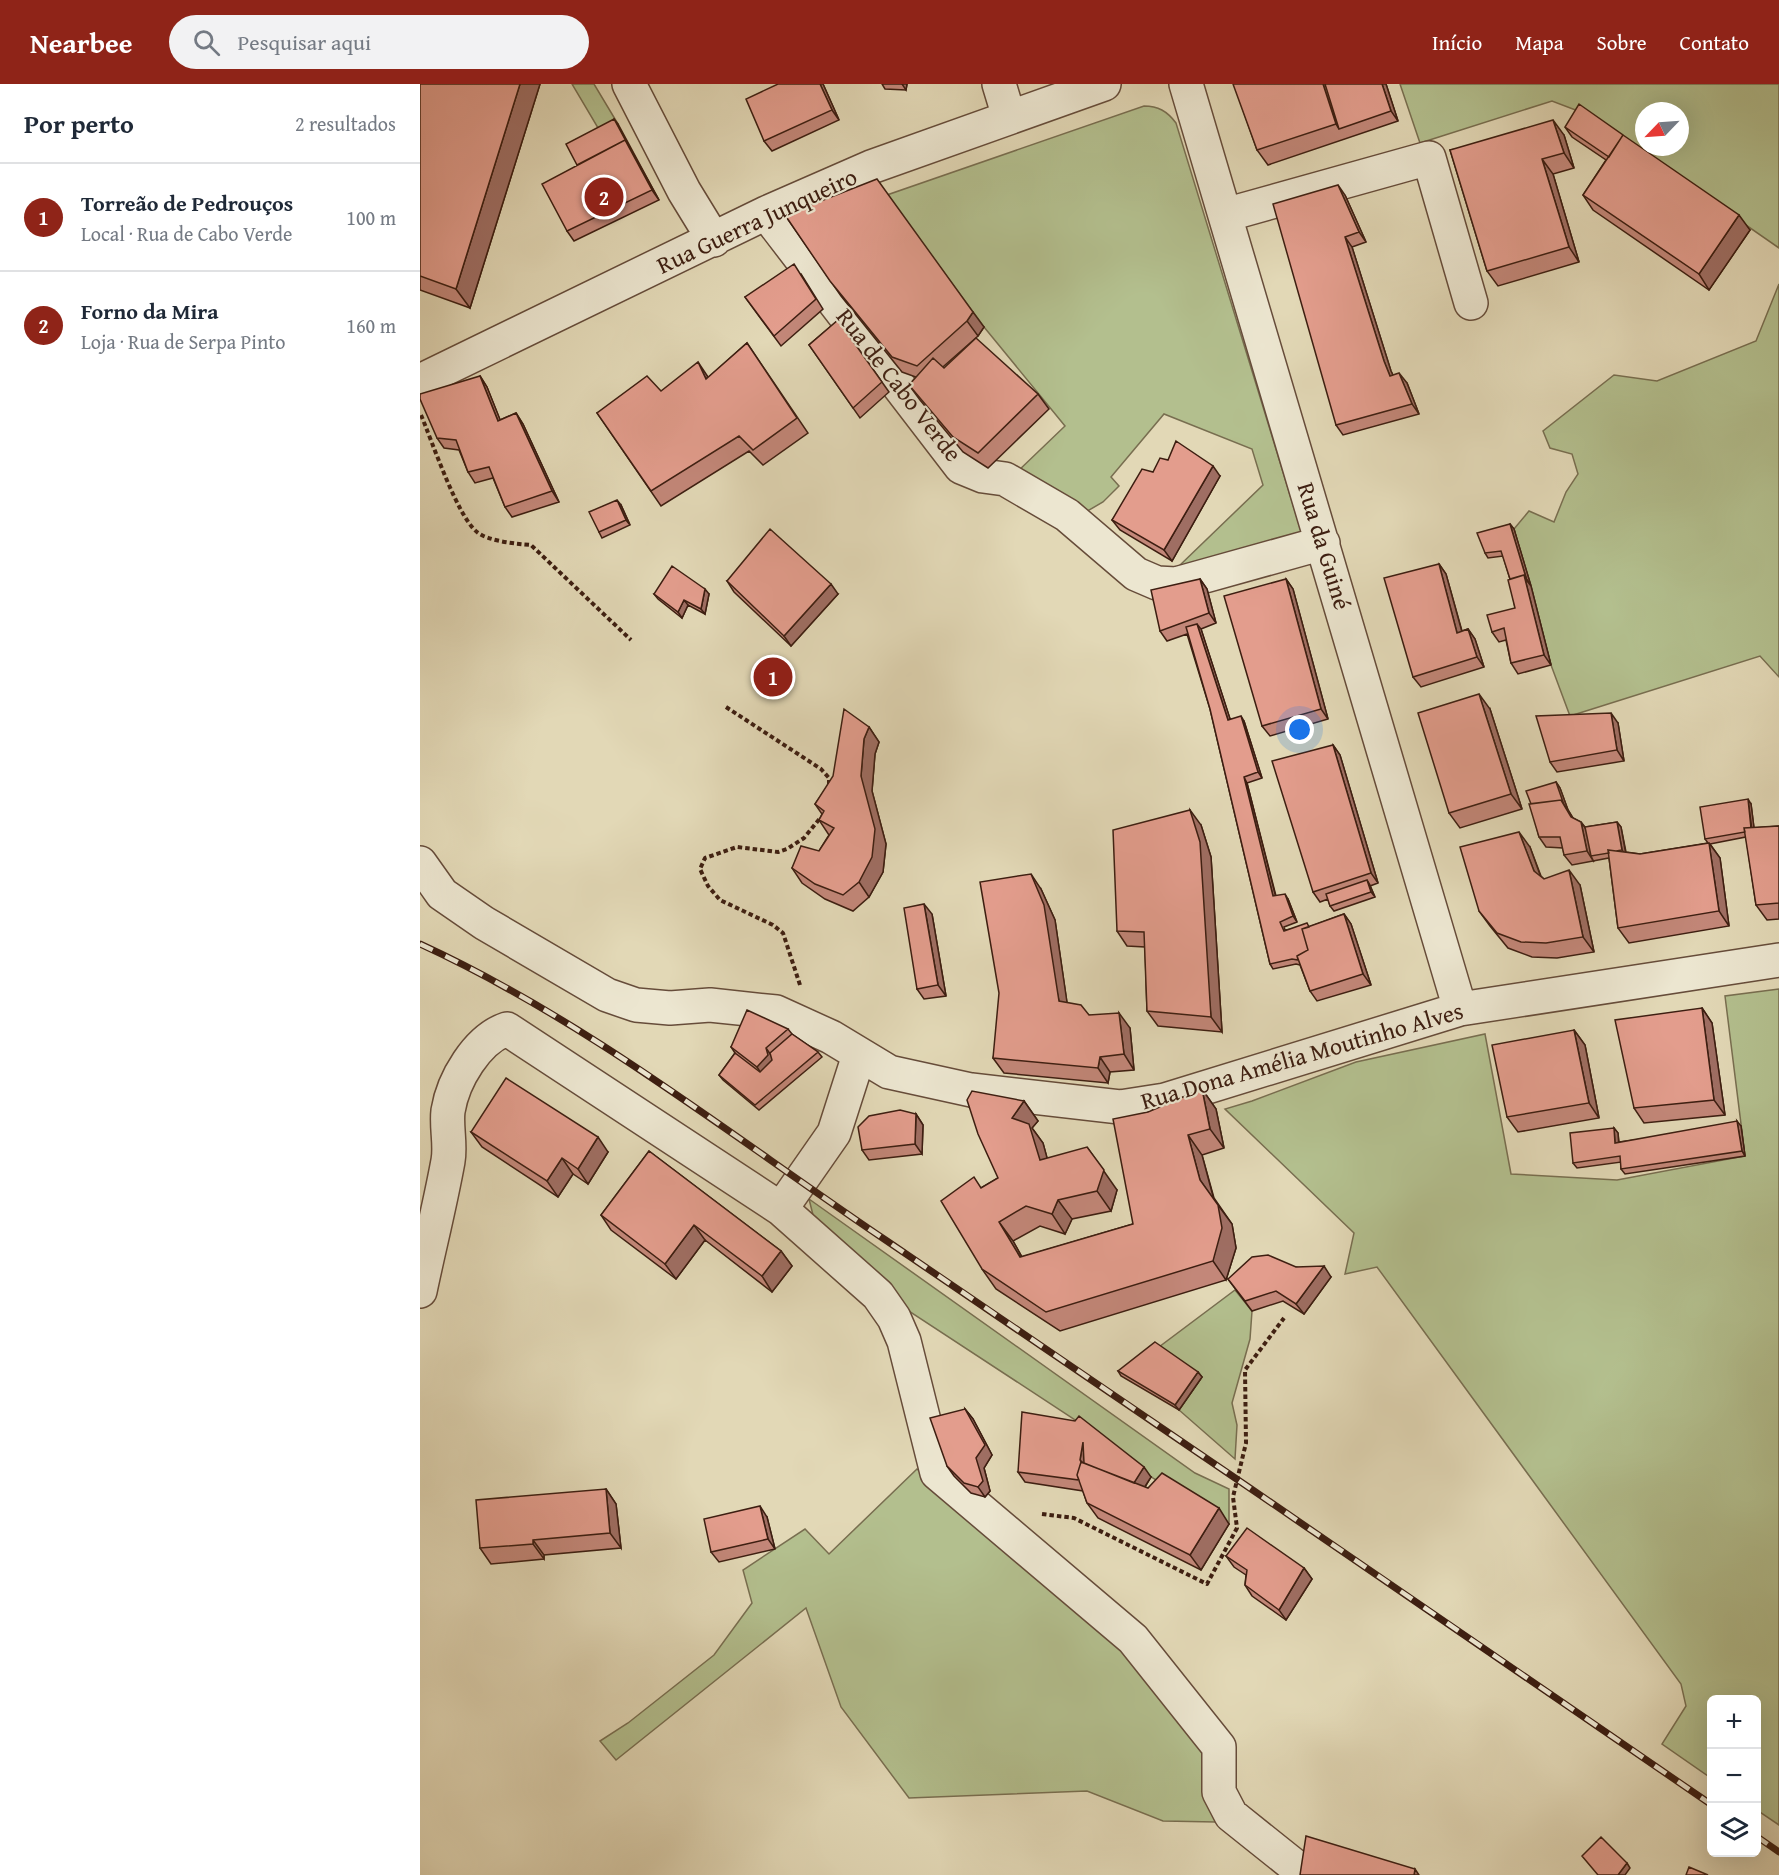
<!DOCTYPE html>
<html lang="pt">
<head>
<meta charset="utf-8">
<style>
  :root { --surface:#fff; --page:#f2f2f3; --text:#1f2937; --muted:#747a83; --line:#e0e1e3; --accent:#8f2418 }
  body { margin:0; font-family:"Gentium Book Plus",serif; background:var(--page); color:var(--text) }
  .controls { position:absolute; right:18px; bottom:18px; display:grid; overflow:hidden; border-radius:9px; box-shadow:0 6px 24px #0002 }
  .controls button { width:54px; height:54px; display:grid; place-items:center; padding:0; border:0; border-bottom:2px solid var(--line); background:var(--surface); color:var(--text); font:30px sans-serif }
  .compass { position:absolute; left:1215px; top:18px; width:54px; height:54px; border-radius:50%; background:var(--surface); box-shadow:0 6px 24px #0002; rotate:245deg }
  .you { position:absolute; left:880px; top:646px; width:21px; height:21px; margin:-15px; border:4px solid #fff; border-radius:50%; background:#1a73e8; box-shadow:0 0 0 9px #1a73e833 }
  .badge { display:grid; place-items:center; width:39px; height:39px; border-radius:50%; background:var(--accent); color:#fff; font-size:20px; font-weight:700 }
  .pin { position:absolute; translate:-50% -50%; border:3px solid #fff; box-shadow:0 2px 6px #0006 }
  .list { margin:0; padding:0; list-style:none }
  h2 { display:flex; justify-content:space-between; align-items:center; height:78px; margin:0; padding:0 24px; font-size:26px }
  h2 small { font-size:20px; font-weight:400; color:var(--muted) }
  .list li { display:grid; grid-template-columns:39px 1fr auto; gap:18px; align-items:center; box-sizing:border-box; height:108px; padding:0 24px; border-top:2px solid var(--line) }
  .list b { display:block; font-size:22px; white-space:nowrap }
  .list p { margin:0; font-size:20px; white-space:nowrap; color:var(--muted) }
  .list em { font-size:20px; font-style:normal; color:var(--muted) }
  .icon { flex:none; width:33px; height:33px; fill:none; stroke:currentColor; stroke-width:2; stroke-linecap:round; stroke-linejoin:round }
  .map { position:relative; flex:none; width:1359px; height:1791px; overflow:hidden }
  header { display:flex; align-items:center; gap:36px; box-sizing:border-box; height:84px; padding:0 30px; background:var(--accent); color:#fff }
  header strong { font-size:28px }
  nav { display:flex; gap:33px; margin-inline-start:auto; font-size:21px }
  .search { width:420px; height:54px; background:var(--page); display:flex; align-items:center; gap:15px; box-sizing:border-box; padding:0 21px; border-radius:33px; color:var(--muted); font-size:22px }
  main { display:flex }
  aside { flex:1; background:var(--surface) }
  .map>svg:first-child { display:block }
  .green { fill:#b3bf8e; stroke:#786e50; stroke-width:1.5; fill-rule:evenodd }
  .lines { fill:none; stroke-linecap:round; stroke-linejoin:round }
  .minor-casing { stroke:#664c3a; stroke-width:36 }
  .path { stroke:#3d1e11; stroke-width:4; stroke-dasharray:4.5 3; stroke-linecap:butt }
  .minor { stroke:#ece6d0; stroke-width:33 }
  .rail-casing { stroke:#3d1e11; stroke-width:7 }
  .rail { stroke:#ece6d0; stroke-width:4.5; stroke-dasharray:14; stroke-linecap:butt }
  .wall { fill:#c38779; stroke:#3d1e11; stroke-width:1.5 }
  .shaded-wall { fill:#9f6e63; stroke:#3d1e11; stroke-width:1.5 }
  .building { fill:#e39d8d; stroke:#3d1e11; stroke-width:1.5 }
  .labels { text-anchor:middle; stroke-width:4.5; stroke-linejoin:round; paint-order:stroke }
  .street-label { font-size:24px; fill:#3d1e11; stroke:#ece6d0 }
</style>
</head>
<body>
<header>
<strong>Nearbee</strong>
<div class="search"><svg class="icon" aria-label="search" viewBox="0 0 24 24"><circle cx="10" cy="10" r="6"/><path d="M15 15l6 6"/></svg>Pesquisar aqui</div>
<nav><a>Início</a><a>Mapa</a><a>Sobre</a><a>Contato</a></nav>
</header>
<main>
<aside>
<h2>Por perto<small>2 resultados</small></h2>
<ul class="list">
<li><span class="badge">1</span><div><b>Torreão de Pedrouços</b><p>Local · Rua de Cabo Verde</p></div><em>100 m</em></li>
<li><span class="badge">2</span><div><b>Forno da Mira</b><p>Loja · Rua de Serpa Pinto</p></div><em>160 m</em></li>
</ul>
</aside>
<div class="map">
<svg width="1359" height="1791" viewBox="0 0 1359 1791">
  <rect width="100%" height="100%" fill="#e2d8b6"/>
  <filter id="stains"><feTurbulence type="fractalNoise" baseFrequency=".00333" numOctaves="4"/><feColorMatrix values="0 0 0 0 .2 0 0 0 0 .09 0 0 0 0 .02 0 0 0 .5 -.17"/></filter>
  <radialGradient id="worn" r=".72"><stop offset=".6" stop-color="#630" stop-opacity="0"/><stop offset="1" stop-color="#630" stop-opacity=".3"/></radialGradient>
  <!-- green -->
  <path class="green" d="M152,0H174L198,40L181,49Z
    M980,0H1359V164L1166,30L1132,17L1000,59ZM1224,27H1260V63H1224Z
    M724,22C738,22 747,27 756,39L882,450L758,483L843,401L832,365L744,330L691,393L699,402L683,418L664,429L595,390L645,342L564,243L467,111Z
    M1359,200V593L1340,572L1150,632L1131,581L1094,445L1109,427L1134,438L1146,408L1158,390L1152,370L1130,364L1123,347L1194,291L1237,297L1336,257Z
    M1359,905V1741L1337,1726L1336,1616H1292L1291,1694L1242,1660L1266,1622L1261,1600L957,1183L925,1190L934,1149L805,1025L832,1017L936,978L1065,950L1091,1090L1197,1096L1325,1072L1305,912Z
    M389,1115L775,1389L809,1405V1440L731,1393L666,1343L478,1220L394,1135Z
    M815,1206L832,1227L830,1255L812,1319L817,1341L815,1375L759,1326L782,1293L739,1263Z
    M497,1385L704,1562L783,1655L796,1738L743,1737L667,1707L489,1714L421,1623L386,1524L196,1676L180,1657L208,1639L294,1571L332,1519L323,1486L385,1445L409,1470Z"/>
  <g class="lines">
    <defs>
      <path id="minor" d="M209,0L264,107L294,156
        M579,0L589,33
        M766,0L1040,925
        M346,129L541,383L563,392L585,395L647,431L716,490L737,499L756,500L903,459
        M805,131L1009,74L1051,219
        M0,297L346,129L451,83L684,0
        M0,779L22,810L64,839L187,911L216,921L250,924L290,921L356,928L411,953L469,988L551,1006L700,1023L745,1016L1040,925L1359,876
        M361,1125L414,1049L439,971
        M0,1207C9,1164 20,1121 28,1077C31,1061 26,1043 28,1027C33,996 57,955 87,945L361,1125L458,1211L474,1234L484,1257L517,1389L713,1555L799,1663V1708L811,1731L881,1787V1791"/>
    </defs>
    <!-- minor casing -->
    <use href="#minor" class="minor-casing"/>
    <!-- path -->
    <path class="path" d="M1,331C12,357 37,432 57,448C67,457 97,460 111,461L211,556
      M306,623L401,685L409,694V703
      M380,901L363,849L353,841L300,816L288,802L280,785L285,774L317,763L358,768L367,765L384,754L401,733
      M622,1430L654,1434L787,1500L817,1444L813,1413L826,1359L825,1286L864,1234"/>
    <!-- minor -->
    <use href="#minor" class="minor"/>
    <defs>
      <path id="rail" d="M0,860C168,937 314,1054 467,1157C743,1344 1017,1532 1292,1721
        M1336,1752L1359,1768"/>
    </defs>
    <!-- rail casing -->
    <use href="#rail" class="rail-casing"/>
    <!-- rail -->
    <use href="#rail" class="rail"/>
  </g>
  <!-- wall -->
  <path class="wall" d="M0,0H120L50,224L0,206Z
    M358,0H403L419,36L352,67L344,57Z
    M462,0H487L486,6L465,5Z
    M814,0H966L978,37L848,81L837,66Z
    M194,35L239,116L154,157L147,147L157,81Z
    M1145,43L1330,146L1289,206L1173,126L1163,111L1186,76L1152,53Z
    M1144,51L1154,84L1133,90L1159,178L1078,202L1067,187L1030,66Z
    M925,111L946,158L932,163L971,287L973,291L987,299L999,330L923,351L916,341Z
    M365,131L564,243L558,252L523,283L618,310L629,325L568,384L543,368L500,316L489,301L496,293L482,288L421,212Z
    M381,190L403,225L361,262L325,213Z
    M418,236L469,308L440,334L389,261Z
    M327,259L388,349L343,381L329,367L241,422L177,329L241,307L289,293Z
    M60,292L67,303L80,336L96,329L103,340L139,418L92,433L85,423L73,394L55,399L48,388L39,366L24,364L17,354Z
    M733,388L800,392L752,477L700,446L692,436Z
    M201,421L210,441L182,454L179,448Z
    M1090,440L1094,445L1111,502L1131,581L1098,590L1091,579L1086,556L1079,558L1072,548L1095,524L1090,495L1083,472L1068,474L1065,469Z
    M1019,480L1026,490L1042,547L1048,545L1055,555L1064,583L1001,603L993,593Z
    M780,495L787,505L796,539L781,545L810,635L824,637L842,694L827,699L856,812L868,815L877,838L864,843L865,846L889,843L924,830L931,840L951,901L897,917L890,907L880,881L876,880L853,885L850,880L790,625L767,550L747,557L740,547Z
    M866,495L873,505L908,635L850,652L842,642Z
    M307,497L418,510L371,562L314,508Z
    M234,510H289L285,530L268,521L262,534L238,515Z
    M355,577L365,592L364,599L355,606L344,602L341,596Z
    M1070,625L1102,725L1040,744L1029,729Z
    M1198,639L1204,677L1137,688L1130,678Z
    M449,643L459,658L455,670L452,707L466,760L463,788L449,813L433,827L405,815L382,799L372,784L399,767L409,751L399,736L402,730L395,720Z
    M913,661L920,671L958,799L950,802L955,813L914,827L910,822L908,815L900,818L893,808Z
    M1136,698L1140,704L1148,726L1153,734L1161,738L1165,743L1197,738L1201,743L1206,768L1220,770L1288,759L1285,755L1331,720L1334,744L1359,742V835L1347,836L1336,821L1326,753L1290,760L1300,774L1309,842L1209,859L1198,844L1189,774L1152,781L1144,771L1143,764L1126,763L1119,753L1111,720Z
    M781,741L791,773L802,948L738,942L727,927L725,863L707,862L697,847Z
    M1110,763L1121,792L1124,795L1160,801L1174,868L1137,874L1112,873L1088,864L1070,842L1059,827Z
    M621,805L635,836L647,919L669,931L710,944L714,986L690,988L688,999L584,989L573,974Z
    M512,830L526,912L504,915L497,905Z
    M1282,924L1292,939L1305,1031L1224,1039L1214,1024Z
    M368,945L372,950L398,968L402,973L339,1026L303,996L299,991L315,969L311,963Z
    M1154,946L1165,961L1179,1034L1098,1048L1087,1033Z
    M782,1005L796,1025L804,1064L782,1071L794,1114L812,1140L816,1164L806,1196L640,1247L576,1205L562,1185L561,1104L578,1094L604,1017L618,1037L612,1044L623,1059L627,1074L697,1106L691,1127L652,1135L645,1150L620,1142L593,1157L602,1173L713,1140L728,1028Z
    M496,1030L503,1041L502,1070L449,1076L442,1066Z
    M1321,1042L1325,1072L1205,1090L1201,1085V1078L1157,1084L1153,1079L1194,1044L1198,1049L1199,1058Z
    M51,1048L188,1068L168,1100L153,1090L138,1113L62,1063Z
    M229,1067L361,1167L372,1182L352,1208L285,1156L256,1195L191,1146L181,1131Z
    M876,1183L911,1193L884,1230L863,1217L832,1227L808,1195Z
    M698,1287L778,1288L782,1293L759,1326L701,1292Z
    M545,1325L553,1335L572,1371L564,1384L570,1407L565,1413L551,1409L534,1392L527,1382Z
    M598,1388L731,1393L725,1403L809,1440L781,1486L678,1434L667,1419L663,1407L605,1398Z
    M186,1405L196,1420L201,1464L124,1471V1475L71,1480L60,1464Z
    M347,1433L355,1465L299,1478L291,1468Z
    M806,1472L884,1484L892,1495L866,1536L832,1512L825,1501L826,1491L814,1483Z"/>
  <!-- shaded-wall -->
  <path class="shaded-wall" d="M100,0H120L50,224L36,205Z
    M400,0H403L419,36L412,26Z
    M482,0H487L486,6Z
    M903,0H909L919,45L916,40Z
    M962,0H966L978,37L971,27Z
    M194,35L198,40L239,116L232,106Z
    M1133,36L1144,51L1154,84L1144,69Z
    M1122,75L1133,90L1159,178L1149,163Z
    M918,101L925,111L946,158L939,148Z
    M1319,131L1330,146L1289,206L1279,190Z
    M925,153L932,163L971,287L978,302L970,292L964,277Z
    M553,228L564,243L558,252L547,237Z
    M278,278L288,293L286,295Z
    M979,289L987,299L999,330L992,320Z
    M60,292L67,303L85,348L78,337Z
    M96,329L103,340L139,418L132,407Z
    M793,382L800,392L752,477L744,466Z
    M197,416L201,421L210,441L206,436Z
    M1090,440L1094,445L1111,502L1107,497Z
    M1019,480L1026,490L1045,559L1037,549Z
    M1104,491L1111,502L1131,581L1124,571Z
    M780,495L787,505L796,539L789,529Z
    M866,495L873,505L908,635L901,625Z
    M411,500L418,510L371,562L364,552Z
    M285,505L289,510L285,530L281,525Z
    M264,516L268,521L262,534L258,528Z
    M777,540L781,545L812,641L808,636Z
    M1048,545L1055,555L1064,583L1057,573Z
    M362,586L365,592L364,599L361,594Z
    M1059,610L1070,625L1102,725L1091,710Z
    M1191,629L1198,639L1204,677L1197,666Z
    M821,632L824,637L842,694L838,688Z
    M449,643L459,658L455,670L452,707L466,760L463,788L449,813L439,798L441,692L444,655Z
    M913,661L920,671L958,799L951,789Z
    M824,693L827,699L857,818L853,812Z
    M1136,698L1140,704L1148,726L1158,743L1141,716Z
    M1328,715L1331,720L1335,752L1332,746Z
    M770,726L781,741L791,773L802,948L791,933Z
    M1161,738L1168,748L1171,772L1174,778L1167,767Z
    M1197,738L1201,743L1206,771L1202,766Z
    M1099,748L1110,763L1124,802L1114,787Z
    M1289,759L1300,774L1309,842L1299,827Z
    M1149,786L1160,801L1174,868L1163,853Z
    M611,790L621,805L635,836L649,932L639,917Z
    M947,796L950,801L955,813L951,808Z
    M865,810L868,815L877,838L873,832Z
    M504,820L512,830L526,912L518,901Z
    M924,830L931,840L951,901L943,890Z
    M1282,924L1292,939L1305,1031L1294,1016Z
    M699,929L710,944L714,986L704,970Z
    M1154,946L1165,961L1179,1034L1169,1019Z
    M346,964L353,974L344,994L337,983Z
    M680,973L690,988L688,999L678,984Z
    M782,1005L796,1025L804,1064L790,1045Z
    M604,1017L618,1037L612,1044L623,1059L633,1096L592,1034Z
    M496,1030L503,1041L502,1070L495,1060Z
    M1317,1037L1321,1042L1325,1072L1322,1067Z
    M1194,1044L1198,1049L1199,1064L1195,1059Z
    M768,1051L782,1071L794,1116L780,1096Z
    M178,1053L188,1068L168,1100L158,1085Z
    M667,1063L697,1106L691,1127L677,1107Z
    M142,1074L153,1090L138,1113L127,1097Z
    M638,1116L652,1135L645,1150L632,1130Z
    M798,1121L812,1140L816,1164L806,1196L793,1177Z
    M579,1138L593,1157L613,1193L600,1173Z
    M274,1141L285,1156L256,1195L245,1180Z
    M361,1167L372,1182L352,1208L342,1192Z
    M904,1182L911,1193L884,1230L876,1220Z
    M778,1288L782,1293L759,1326L755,1321Z
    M545,1325L553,1335L572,1371L564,1384L570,1407L565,1413L558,1403Z
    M663,1358L670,1368L668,1384L660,1376Z
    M724,1383L731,1393L719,1412L712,1401Z
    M186,1405L196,1420L201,1464L190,1449Z
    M340,1422L347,1433L355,1465L348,1455Z
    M799,1424L809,1440L781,1486L770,1471Z
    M113,1456L124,1471V1475L113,1460Z
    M884,1484L892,1495L866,1536L859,1526Z
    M1207,1779L1210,1784L1205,1791H1198Z
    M995,1785L999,1791H994Z"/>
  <!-- building -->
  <path class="building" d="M0,0H100L36,205L0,192Z
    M358,0H400L412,26L344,57L326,15Z
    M813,0H903L916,40L837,66Z
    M905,0H962L971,27L919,45Z
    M1159,20L1203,51L1189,73L1145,43Z
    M194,35L208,61L205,56L157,81L146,60Z
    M1133,36L1144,69L1122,75L1149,163L1067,187L1030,66Z
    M1203,51L1319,131L1279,190L1163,111Z
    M205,56L232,106L147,147L122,100Z
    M457,95L553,228L547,237L497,282L472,273L410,197L365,131Z
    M918,101L939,148L925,153L964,277L970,292L979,289L992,320L916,341L853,120Z
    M374,180L396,215L354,252L325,213Z
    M418,236L462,298L433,324L389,261Z
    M556,254L618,310L558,369L533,353L489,301L513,274L524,284Z
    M327,259L377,334L333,366L319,352L231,407L177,329L227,292L241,307L278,278L286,295Z
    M60,292L78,337L96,329L132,407L85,423L69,383L48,388L36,356L17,354L0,315V310Z
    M756,357L793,382L744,466L692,436L722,385L733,388L740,374L748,376Z
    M197,416L206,436L179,448L169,428Z
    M1090,440L1107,497L1104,491L1090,495L1081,467L1065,469L1057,449Z
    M350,445L411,500L364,552L307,497Z
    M1019,480L1037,549L1048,545L1057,573L993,593L964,494Z
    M252,482L285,505L281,525L264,516L258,528L234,510Z
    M1104,491L1124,571L1091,579L1084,544L1072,548L1067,531L1095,524L1088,496Z
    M780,495L789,529L740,547L731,506Z
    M866,495L901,625L842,642L804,512Z
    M777,540L808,636L821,632L838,688L824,693L853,812L865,810L873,832L860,838L864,847L887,839L889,843L882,845L888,866L877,872L878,876L872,875L850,880L790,625L766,543Z
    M347,576L355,577L362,586L361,594L351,600L341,596L337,588L340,581Z
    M1059,610L1091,710L1029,729L998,629Z
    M424,625L449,643L444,655L441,692L455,745L452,773L439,798L423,811L395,800L372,784L381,762L399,767L414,744L399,736L404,727L395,720L413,692Z
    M1191,629L1197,666L1130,678L1116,632Z
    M913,661L951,789L893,808L852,677Z
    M1136,698L1144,721L1141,716L1111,720L1106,707Z
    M1328,715L1331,744H1324L1325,748L1285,755L1280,723Z
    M1141,716L1151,733L1161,738L1167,767L1144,771L1140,753H1119L1109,720Z
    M770,726L780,758L791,933L727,927L724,848L697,847L693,746Z
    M1197,738L1202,766L1196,767L1188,766L1189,769L1171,772L1165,743Z
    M1359,742V819L1336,821L1324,744Z
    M1099,748L1114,787L1124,795L1149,786L1163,853L1126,859L1101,858L1077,849L1059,827L1040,763Z
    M1289,759L1299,827L1198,844L1188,766L1220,770Z
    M611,790L624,821L639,917L661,921L669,931L699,929L704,970L680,973L678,984L573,974L579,909L560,798Z
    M947,796L951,808L910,822L906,810Z
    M504,820L518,901L497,905L484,824Z
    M924,830L943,890L890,907L877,872L888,866L882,845Z
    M1282,924L1294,1016L1214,1024L1195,936Z
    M327,926L368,945L346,964L348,971L337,983L311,963Z
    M1154,946L1169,1019L1087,1033L1072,961Z
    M372,950L398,968L335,1021L299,991L315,969L340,988L352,976L350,969Z
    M86,994L178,1053L158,1085L142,1074L127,1097L51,1048Z
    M782,1005L790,1045L768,1051L780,1096L798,1121L802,1144L793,1177L626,1228L562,1185L521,1117L554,1093L561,1104L578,1094L558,1050L547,1016L552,1007L604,1017L592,1034L609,1040L620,1076L667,1063L684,1086L677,1107L638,1116L632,1130L606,1122L579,1138L600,1173L713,1140L693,1035L728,1028Z
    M480,1026L496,1030L495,1060L442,1066L438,1043L449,1032Z
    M1317,1037L1322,1067L1201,1085L1200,1072L1153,1079L1150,1049L1194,1044L1195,1059Z
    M229,1067L361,1167L342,1192L274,1141L245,1180L181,1131Z
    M848,1171L876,1183L904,1182L876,1220L856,1207L825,1217L808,1195L832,1173Z
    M735,1258L778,1288L755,1321L698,1287Z
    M545,1325L565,1361L556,1374L563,1397L558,1403L544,1399L527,1382L510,1334Z
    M602,1328L655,1337L659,1332L724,1383L714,1399L664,1379L663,1358L660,1376L661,1378L657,1391L659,1396L598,1388Z
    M661,1378L728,1404L742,1389L799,1424L770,1471L667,1419L657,1391Z
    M186,1405L190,1449L113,1456V1460L60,1464L56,1416Z
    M340,1422L348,1455L291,1468L284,1435Z
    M827,1444L884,1484L859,1526L825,1501L827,1486L806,1472Z
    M886,1752L995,1785L994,1791H880Z
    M1181,1753L1207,1779L1198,1791H1178L1162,1772Z
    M1269,1783L1288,1791H1266Z"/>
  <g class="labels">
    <!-- street labels -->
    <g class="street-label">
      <text transform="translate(337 137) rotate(-25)" y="8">Rua Guerra Junqueiro</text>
      <text transform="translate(479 301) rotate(52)" y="8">Rua de Cabo Verde</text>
      <text transform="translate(904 462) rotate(73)" y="8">Rua da Guiné</text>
      <text transform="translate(882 972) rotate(-16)" y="8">Rua Dona Amélia Moutinho Alves</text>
    </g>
  </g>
  <rect width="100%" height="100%" filter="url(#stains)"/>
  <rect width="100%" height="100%" fill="url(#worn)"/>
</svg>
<div class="controls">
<button>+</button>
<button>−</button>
<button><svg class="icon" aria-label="layers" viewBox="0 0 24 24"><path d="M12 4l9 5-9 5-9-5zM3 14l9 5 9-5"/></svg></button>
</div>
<svg class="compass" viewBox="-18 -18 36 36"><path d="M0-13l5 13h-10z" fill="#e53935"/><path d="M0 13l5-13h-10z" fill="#747a83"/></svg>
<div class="you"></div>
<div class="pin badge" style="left:353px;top:593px">1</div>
<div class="pin badge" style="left:184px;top:113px">2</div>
</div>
</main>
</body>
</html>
